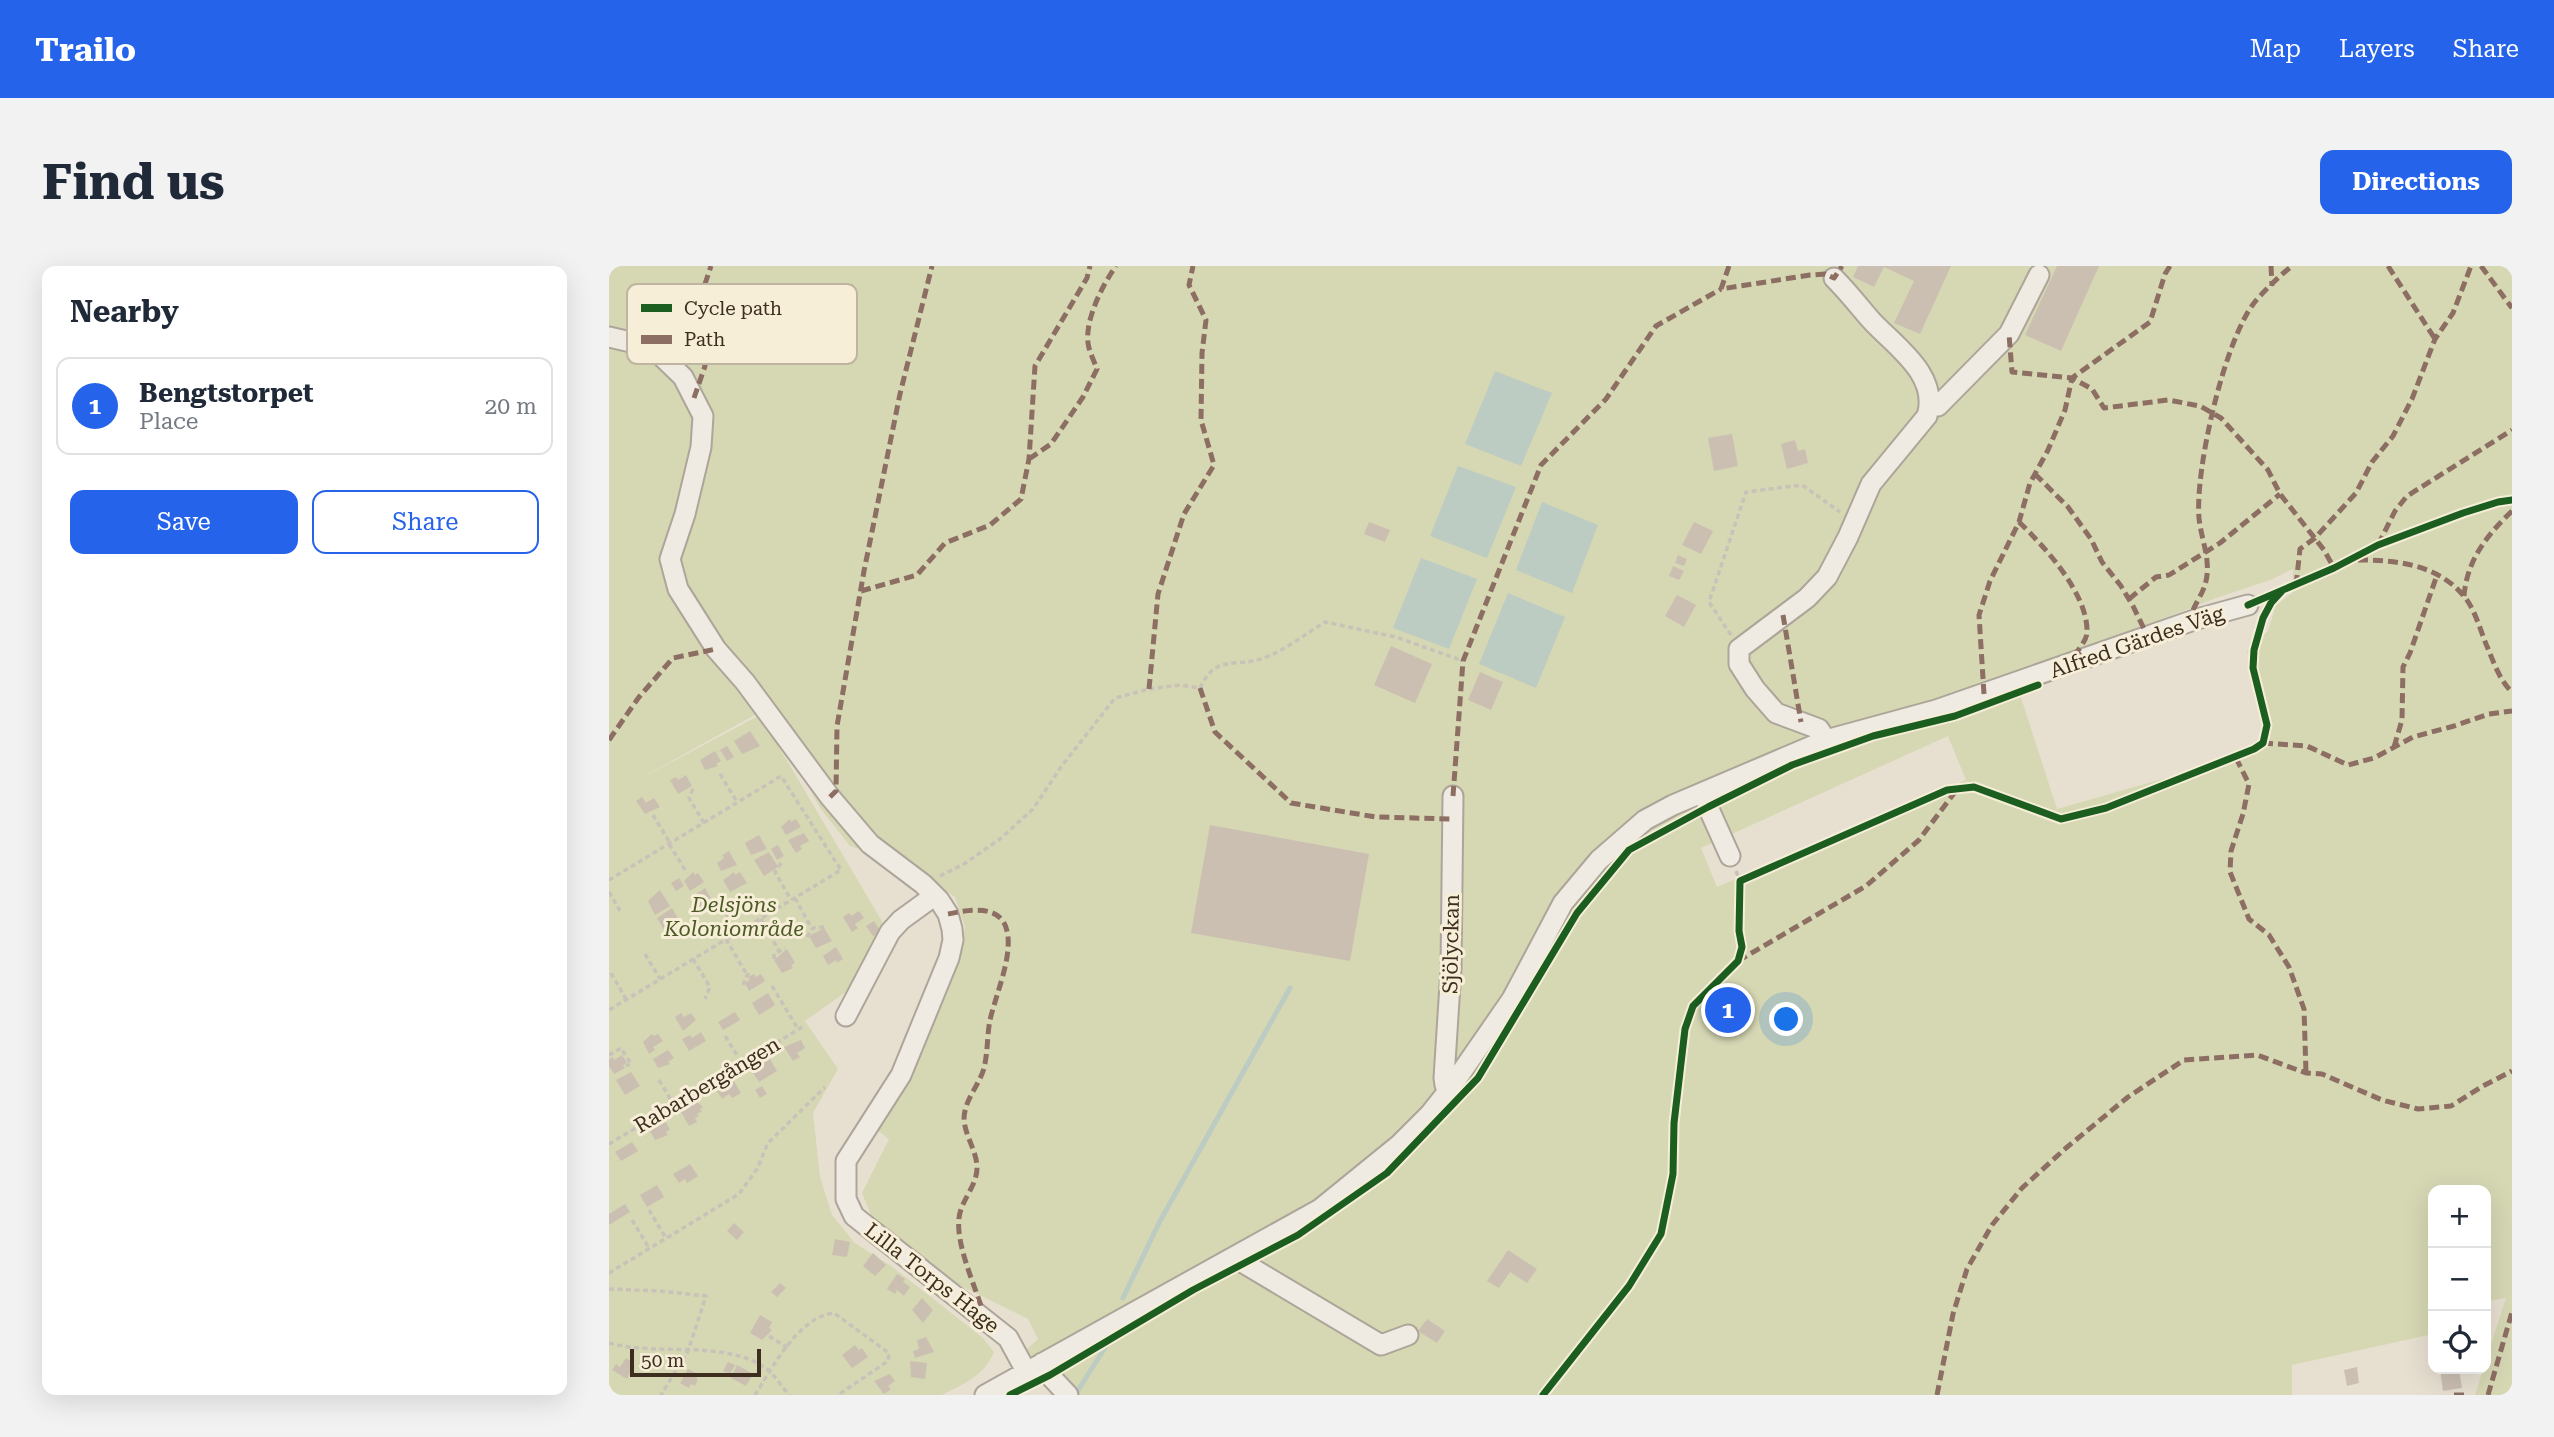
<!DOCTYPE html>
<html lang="en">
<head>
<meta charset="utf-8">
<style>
  :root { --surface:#fff; --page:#f2f2f3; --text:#1f2937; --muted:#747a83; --line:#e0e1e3; --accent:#2563eb }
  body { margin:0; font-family:"Roboto Serif",serif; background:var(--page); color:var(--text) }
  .controls { position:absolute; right:21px; bottom:21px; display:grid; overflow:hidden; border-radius:14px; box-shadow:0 7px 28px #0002 }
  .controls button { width:63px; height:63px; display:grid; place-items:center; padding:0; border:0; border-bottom:2px solid var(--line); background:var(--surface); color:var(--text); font:35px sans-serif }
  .scale { position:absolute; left:21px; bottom:18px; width:131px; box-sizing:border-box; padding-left:7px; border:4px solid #3d2e20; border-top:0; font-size:19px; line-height:24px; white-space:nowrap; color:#3d2e20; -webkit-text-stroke:5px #f7eed8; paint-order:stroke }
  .you { position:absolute; left:1178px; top:754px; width:24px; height:24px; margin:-18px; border:5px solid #fff; border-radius:50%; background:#1a73e8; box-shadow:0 0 0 10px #1a73e833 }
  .badge { display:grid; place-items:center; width:46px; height:46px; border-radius:50%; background:var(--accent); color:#fff; font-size:23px; font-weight:700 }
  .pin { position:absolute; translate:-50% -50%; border:4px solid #fff; box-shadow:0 2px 7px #0006 }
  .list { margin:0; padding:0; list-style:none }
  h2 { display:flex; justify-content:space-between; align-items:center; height:91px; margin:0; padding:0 28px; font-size:30px }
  h2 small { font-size:23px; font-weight:400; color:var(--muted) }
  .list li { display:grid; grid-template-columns:46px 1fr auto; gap:21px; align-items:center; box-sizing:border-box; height:98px; margin:0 14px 14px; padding:0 14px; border:2px solid var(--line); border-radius:14px }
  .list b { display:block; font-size:26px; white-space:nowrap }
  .list p { margin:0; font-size:23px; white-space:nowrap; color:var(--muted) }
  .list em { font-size:23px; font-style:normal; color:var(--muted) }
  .actions { display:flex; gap:14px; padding:21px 28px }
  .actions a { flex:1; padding:16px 0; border:2px solid var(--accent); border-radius:14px; text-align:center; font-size:24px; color:var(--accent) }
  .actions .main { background:var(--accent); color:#fff }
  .icon { flex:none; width:38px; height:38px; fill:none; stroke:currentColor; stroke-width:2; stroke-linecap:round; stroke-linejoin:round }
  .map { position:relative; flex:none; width:1903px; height:1129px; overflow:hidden; border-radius:14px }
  header { display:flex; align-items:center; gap:42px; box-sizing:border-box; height:98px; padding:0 35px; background:var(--accent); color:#fff }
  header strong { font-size:33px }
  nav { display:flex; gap:38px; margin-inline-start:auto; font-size:24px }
  .intro { display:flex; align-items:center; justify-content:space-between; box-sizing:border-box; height:168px; padding:0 42px }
  h1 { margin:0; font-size:49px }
  .button { padding:18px 32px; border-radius:14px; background:var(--accent); color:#fff; font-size:24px; font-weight:700 }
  main { display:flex; gap:42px; padding:0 42px }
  aside { flex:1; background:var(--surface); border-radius:14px; box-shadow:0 7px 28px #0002 }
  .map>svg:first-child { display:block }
  .green { fill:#d6d7b3; fill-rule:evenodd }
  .water { fill:#bcccc2 }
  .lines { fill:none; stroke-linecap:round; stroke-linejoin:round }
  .stream { stroke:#bcccc2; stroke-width:5 }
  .building { fill:#cbbfb2 }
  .minor-casing { stroke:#ada599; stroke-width:23 }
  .path { stroke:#c8c2b9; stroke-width:3.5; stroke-dasharray:5 3.5; stroke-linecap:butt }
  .minor { stroke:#efebe3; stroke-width:19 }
  .quiet { stroke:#8d6e63; stroke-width:5; stroke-dasharray:10 5; stroke-linecap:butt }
  .cycleway-casing { stroke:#f7eed8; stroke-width:11 }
  .cycleway { stroke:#1b5e20; stroke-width:7 }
  .labels { text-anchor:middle; stroke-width:6; stroke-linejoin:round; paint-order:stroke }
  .street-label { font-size:21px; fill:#3d2e20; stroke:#f7eed8 }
  .park-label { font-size:21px; font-style:italic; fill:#4d5a26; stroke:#f7eed8 }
  .key { fill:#f7eed8; stroke:#bfb4a1; stroke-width:2 }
  .key-label { font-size:19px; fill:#3d2e20 }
</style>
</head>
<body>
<header>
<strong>Trailo</strong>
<nav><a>Map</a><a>Layers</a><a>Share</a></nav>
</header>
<div class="intro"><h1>Find us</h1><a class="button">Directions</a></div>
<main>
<aside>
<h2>Nearby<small></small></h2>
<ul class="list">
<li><span class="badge">1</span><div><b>Bengtstorpet</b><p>Place</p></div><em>20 m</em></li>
</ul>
<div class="actions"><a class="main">Save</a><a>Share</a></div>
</aside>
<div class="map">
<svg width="1903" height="1129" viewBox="0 0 1903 1129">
  <rect width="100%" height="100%" fill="#e7e0d1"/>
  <!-- green -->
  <path class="green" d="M0,0H1903V1129H1866L1874,1103H1877V1094L1897,1032L1877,1035V924H1824V1068L1683,1099V1129H442L418,1083L429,1073L419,1053L344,1016L291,979L263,951L253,927L280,873L265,862L311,783L333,739L350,692L356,661L346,631L302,599L241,580L211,542L184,492L151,446L25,516L151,449L277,662L248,718L196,755L229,803L204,847L211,911L223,949L246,977L282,1000L322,1031L374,1072L385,1086C375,1110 356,1117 333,1129H0ZM1684,303L1683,327L1667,339L1659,365L1638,386C1642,404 1658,452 1655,467C1652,479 1637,486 1627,492L1448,543L1405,410L1610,331L1661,314ZM1339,470L1357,514L1108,621L1092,582Z"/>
  <!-- water -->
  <path class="water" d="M886,105L943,127L912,200L856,178Z
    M849,200L907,221L878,292L821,270Z
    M933,236L989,259L963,327L907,304Z
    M812,292L868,313L840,383L784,362Z
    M899,327L956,351L927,422L870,398Z"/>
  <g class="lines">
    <!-- stream -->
    <path class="stream" d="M514,1032L550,957L681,722
      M468,1126L497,1080"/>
  </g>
  <!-- building -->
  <path class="building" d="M1249,0H1342L1311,68L1285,57L1305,15L1275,1L1265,21L1244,11Z
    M1448,0H1490L1452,85L1416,69Z
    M1123,168L1129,200L1105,205L1099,172Z
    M1186,174L1189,185L1196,183L1199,197L1178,203L1172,178Z
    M760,256L781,264L776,276L755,268Z
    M1085,256L1104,265L1092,288L1073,279Z
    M1069,289L1078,293L1075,300L1066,297Z
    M1064,300L1075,305L1070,314L1060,310Z
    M1068,329L1087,339L1075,361L1056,350Z
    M782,380L823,398L806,437L765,419Z
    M871,406L894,416L882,444L859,434Z
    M141,465L151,480L133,488L125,475Z
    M118,480L125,491L118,495L111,484Z
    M106,485L112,495L107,498L109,500L96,504L91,494Z
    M77,509L83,520L69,528L61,514L67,511L69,514Z
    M33,531L37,537L45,532L51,541L36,548L27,535Z
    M181,553L182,556L187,553L192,561L177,569L172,561Z
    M601,559L760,588L741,695L582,667Z
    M195,567L200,575L191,580L193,583L187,587L179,574Z
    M150,569L158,583L142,589L136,577Z
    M169,579L175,590L168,594L162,583Z
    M120,585L128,599L112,605L108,597L115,592L113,589Z
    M160,586L169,601L155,610L145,594Z
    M84,606L86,609L89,607L95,616L81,625L75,615Z
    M125,606L126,609L131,606L138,617L121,626L114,614Z
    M70,612L75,620L67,625L62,617Z
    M96,622L103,634L95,638L97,641L90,646L82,632Z
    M51,624L61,640L46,649L39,635Z
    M120,639L126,650L119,654L113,644Z
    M63,642L72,658L56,665L48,652Z
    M250,645L255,652L246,658L249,662L243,666L234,651L240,647L242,650Z
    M265,655L272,666L264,670L257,660Z
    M215,662L223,675L207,682L200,670Z
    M227,681L234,693L228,697L227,694L219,699L214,690Z
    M178,683L186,697L182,699L184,702L173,707L165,694Z
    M145,708L147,711L152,708L156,715L140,725L136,717L141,714L139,711Z
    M159,727L166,739L150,749L143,737Z
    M1117,729L1133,738L1122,759L1106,750Z
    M126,746L131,754L114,764L109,756Z
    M72,747L75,751L82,747L87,754L74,765L66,751Z
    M92,766L97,775L80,785L73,773L81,769L83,772Z
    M43,768L45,770L49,768L54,775L44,781L46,784L40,788L34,776Z
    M192,774L196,782L188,787L191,791L184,795L175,781Z
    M59,784L65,792L59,796L61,798L49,802L44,793Z
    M13,789L18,797L14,799L16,802L5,808L0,800V793L4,791L5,794Z
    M161,793L168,805L150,816L142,804Z
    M22,806L31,820L16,829L7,814Z
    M125,815L132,827L123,832L120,828L113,833L108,825Z
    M153,820L158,828L151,832L146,824Z
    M85,833L94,841L91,843L93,845L88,848L90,850L86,852L88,856L80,860L72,846L81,841L79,837Z
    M57,856L61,864L57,866L59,869L46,874L41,865Z
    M23,876L29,885L12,895L6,886Z
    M81,898L89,910L78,917L76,913L70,917L64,908Z
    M48,919L55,931L38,941L31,929Z
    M16,938L21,946L0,959V948Z
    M125,957L135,966L128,974L118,965Z
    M226,973L241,976L238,991L223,989Z
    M899,984L928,1003L918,1017L901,1006L890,1022L878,1015Z
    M264,987L277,999L266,1010L254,1000Z
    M288,1008L296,1013L294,1016L301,1021L295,1030L288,1024L286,1028L278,1023Z
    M171,1017L177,1022L168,1031L162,1026Z
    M313,1032L324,1044L314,1057L303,1044Z
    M151,1049L163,1056L160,1062L163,1064L153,1074L141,1067Z
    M818,1053L836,1065L828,1077L809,1065Z
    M317,1071L325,1086L306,1092L304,1085L310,1083L308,1074Z
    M246,1079L250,1084L253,1082L259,1091L243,1102L233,1089Z
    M17,1092L25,1097L18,1113L3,1104L7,1098L11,1101Z
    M301,1095L318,1097L316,1113L302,1111Z
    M119,1096L126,1099L121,1108L114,1105Z
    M128,1099L144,1108L137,1120L122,1112Z
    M1748,1101L1750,1117L1738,1120L1735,1104Z
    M79,1103L89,1108L87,1112L89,1113L86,1120L82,1118L80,1122L71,1117Z
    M1831,1103H1850L1853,1122L1834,1125Z
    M281,1108L286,1115L279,1120L282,1123L275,1128L265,1115Z"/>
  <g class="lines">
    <defs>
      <path id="minor" d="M0,71L43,81L74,111L94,150L92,181L76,248L61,293L69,323L107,383L136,416L221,531L261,578L314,618L330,634L339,648L343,663L344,674L340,692L292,809L237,895V933L245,950L399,1072L417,1105
        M1321,139L1329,140L1400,68L1430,9
        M1217,474L1210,463L1167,447L1146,423L1130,398V383L1198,332L1218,311L1239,271L1262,218L1318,150C1331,108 1284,79 1261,53C1249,39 1238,25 1225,12
        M1095,527L1099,541L1121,590
        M237,750L281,666L292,654L325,630
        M840,824L836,819L835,812L842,703L844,530
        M626,992L772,1079L799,1069
        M433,1097L443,1112L459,1129
        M376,1129L711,943L791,878L821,848L840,824L903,733L954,637L990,594L1036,554L1064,539L1217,474L1327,444L1588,353L1639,339"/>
    </defs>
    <!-- minor casing -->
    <use href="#minor" class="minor-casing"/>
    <!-- path -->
    <path class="path" d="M1122,369L1100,336L1137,226L1193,219L1231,246
      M111,508L128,536
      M84,523L80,532L95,557
      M44,549L61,577
      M60,578L78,607
      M172,597L166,606L182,634
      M1127,605L1131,615
      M331,610L355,598L391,573L424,543L452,501L506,432L540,423L571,419L591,422C606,389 625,401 652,393C674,386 696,368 716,356L787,371L854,395
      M0,614L172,510L232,604L0,744
      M0,626L11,645
      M186,632L203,663
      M152,653L170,685
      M198,671L204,662L215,661
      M117,673L138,709
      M36,688L51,713
      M84,693L101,721L96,733
      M165,693V688L176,682
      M2,707L17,733
      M134,719L138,709L142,707
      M163,720L189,763
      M116,770L133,797
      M0,789L12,782L22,798L17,800
      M50,814L65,839
      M0,878L195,760
      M40,944L57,972
      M23,954L40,982
      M0,1007L130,928L148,903L159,877L216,821
      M0,1023L52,1025L97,1030L79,1085L52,1129
      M160,1070L179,1082
      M0,1077C48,1091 117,1072 159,1104C167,1111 173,1121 180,1129
      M146,1129C164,1101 189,1051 225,1047L280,1087L279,1095L229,1129"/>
    <!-- minor -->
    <use href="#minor" class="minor"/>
    <!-- quiet -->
    <path class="quiet" d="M1120,0L1112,23L1201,9L1216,8L1225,12L1233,0
      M1561,0L1556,8L1541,56L1463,112L1483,123L1495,142L1559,134L1591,140L1612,152L1659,204L1671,228L1715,284L1725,302
      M1662,0L1663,20
      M1779,0L1826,73
      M1872,0L1903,42
      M85,132L96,100L82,60L102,0
      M420,193L442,178L474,131L488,103C485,95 480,85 479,77C476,53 494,18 507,0
      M1426,208L1459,241L1482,273L1493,296L1512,320L1524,340L1539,371
      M1410,256C1436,281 1479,328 1478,366C1478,373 1472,380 1468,386L1475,394
      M1769,279L1786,245L1798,230L1903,164
      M1749,294C1787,294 1827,298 1854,329C1865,341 1871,363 1877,378C1884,394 1890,414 1903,426
      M1687,319L1691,283L1706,272L1747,227L1763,196L1784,170L1803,133L1826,73L1844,47L1862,0
      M252,325L308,309L336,277L381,259L412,233L420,193L426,100L478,12L481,0
      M1855,330C1858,294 1878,269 1903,245
      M1520,333L1547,311L1560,309L1611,277L1671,228
      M1584,344C1588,335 1595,325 1597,315C1602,293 1592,273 1590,252C1586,203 1615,76 1645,37C1655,25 1670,10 1683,0
      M1174,349L1192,456
      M591,422L606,466L682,537L767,551L844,553
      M540,423L549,328L575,248L605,199L592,154L593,87L597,54L580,19L584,0
      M1375,428L1370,349L1381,315L1410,256L1421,217L1439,184L1456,144L1463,112L1403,106L1400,68
      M0,474L30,431L64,392L107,383
      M1654,477L1698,480L1739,499L1765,492L1804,471L1845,460L1880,448L1903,445
      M1785,481L1793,454L1794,401L1801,387L1828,309
      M1627,492L1640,518L1634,548L1622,585L1621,606L1640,653L1660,669L1680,701L1695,743L1697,807
      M844,530L854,395L932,199L997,133L1047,60L1112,23
      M221,531L227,525L228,460L255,305L291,128L323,0
      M339,648C359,644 392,637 398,665C404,690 387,728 381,754C378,769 379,786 375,802C371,817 359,830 356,845C351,864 368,882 368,902C368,920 352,934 350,952C347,978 364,1015 372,1040L368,1049
      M1129,695L1257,620L1310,574L1349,522
      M1328,1129L1344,1048L1358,1003L1383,959L1413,922L1457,882L1519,831L1575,794L1648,789L1697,807L1713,808L1773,834L1809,843L1842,840L1874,820L1903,805
      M1845,1129H1856
      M1879,1129L1903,1046"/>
    <defs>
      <path id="cycleway" d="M1639,339L1725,302L1769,279L1854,247L1889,236L1903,234
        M401,1129L441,1109L584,1024L689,969L778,907L869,812L968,647L1020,584L1099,541L1183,499L1264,470L1346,450L1429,419
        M934,1129L1020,1020L1052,968L1064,908L1065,857L1076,763L1084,740L1129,695L1133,681L1130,665L1131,615L1338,524L1365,521L1452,553L1497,542L1645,483L1654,477L1658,459L1644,402L1645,384L1654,352L1662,337L1674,324"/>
    </defs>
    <!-- cycleway casing -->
    <use href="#cycleway" class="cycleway-casing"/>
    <!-- cycleway -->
    <use href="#cycleway" class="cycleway"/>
  </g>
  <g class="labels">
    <!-- street labels -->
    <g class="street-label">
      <text transform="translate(1528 376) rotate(-19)" y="7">Alfred Gärdes Väg</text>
      <text transform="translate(842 678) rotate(-89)" y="7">Sjölyckan</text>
      <text transform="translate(98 819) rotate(-31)" y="7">Rabarbergången</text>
      <text transform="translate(323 1012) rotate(38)" y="7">Lilla Torps Hage</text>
    </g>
    <!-- park labels -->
    <g class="park-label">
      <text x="125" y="646">Delsjöns<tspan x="125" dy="24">Koloniområde</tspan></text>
    </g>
  </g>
  <!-- legend -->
  <rect x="18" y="18" width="230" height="80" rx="10" class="key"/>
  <rect x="32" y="38" width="31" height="8" fill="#1b5e20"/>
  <rect x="32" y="69" width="31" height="9" fill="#8d6e63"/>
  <g class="key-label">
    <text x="75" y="49">Cycle path</text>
    <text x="75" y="80">Path</text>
  </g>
</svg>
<div class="controls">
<button>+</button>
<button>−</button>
<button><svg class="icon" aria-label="locate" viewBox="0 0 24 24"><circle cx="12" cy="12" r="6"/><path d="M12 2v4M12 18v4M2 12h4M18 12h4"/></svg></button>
</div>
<div class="scale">50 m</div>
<div class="you"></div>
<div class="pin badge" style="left:1119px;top:744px">1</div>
</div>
</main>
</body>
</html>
